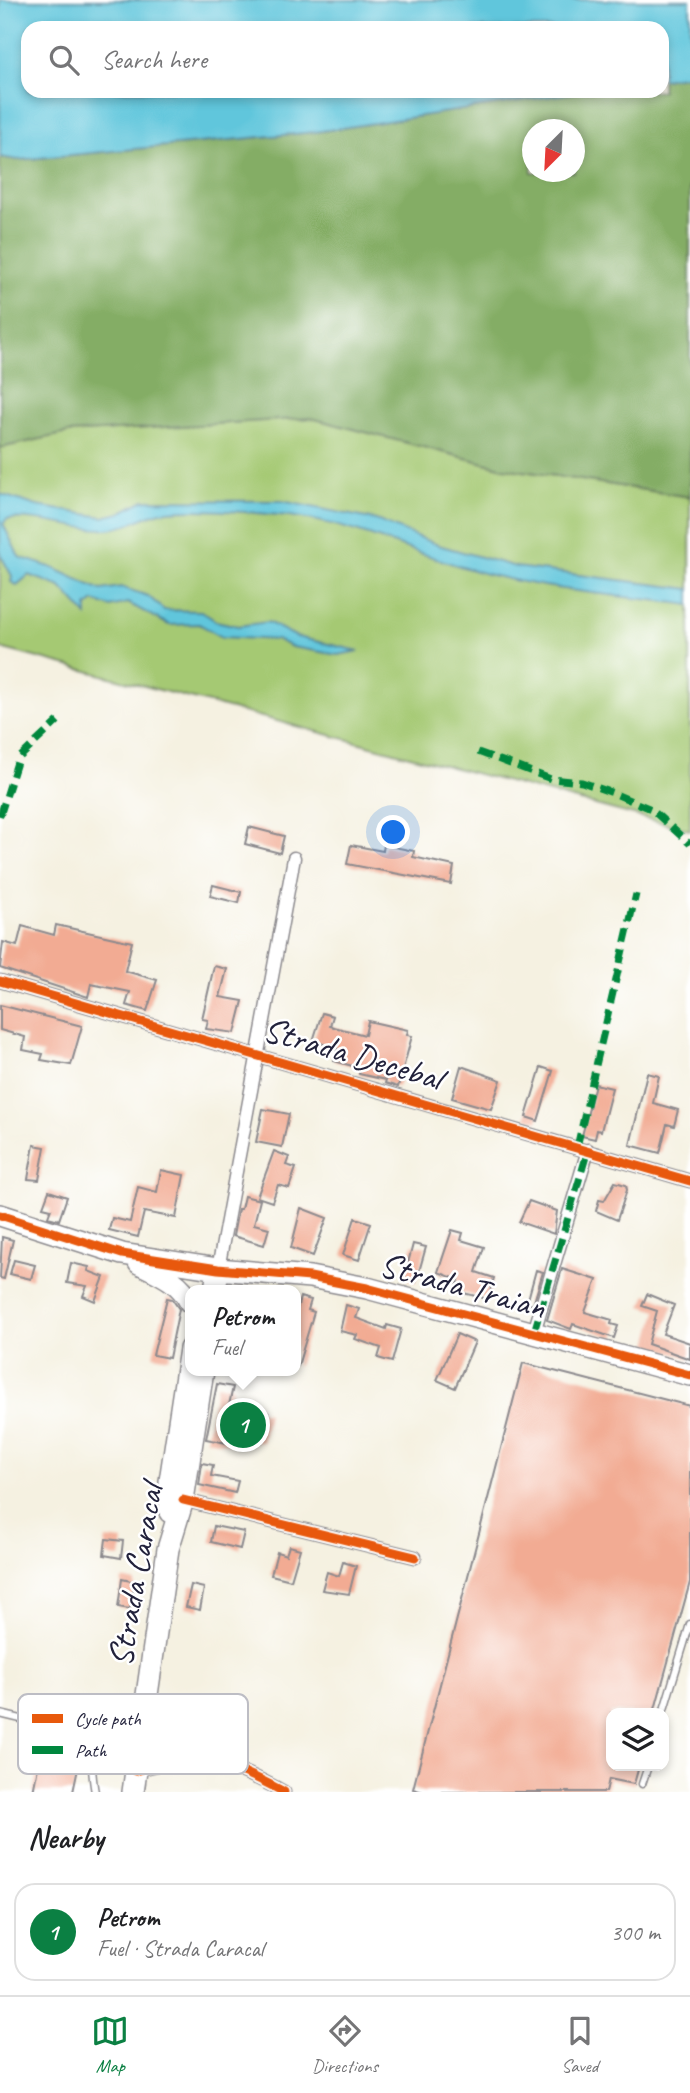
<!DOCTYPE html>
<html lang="en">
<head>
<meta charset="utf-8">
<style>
  :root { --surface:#fff; --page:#f6f6f6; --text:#202124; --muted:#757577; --line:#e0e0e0; --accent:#0b8043 }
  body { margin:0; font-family:Caveat,sans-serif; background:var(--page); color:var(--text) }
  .controls { position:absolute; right:21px; bottom:21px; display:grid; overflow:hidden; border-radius:14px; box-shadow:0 4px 10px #0003 }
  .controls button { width:63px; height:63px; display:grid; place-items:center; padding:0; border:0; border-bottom:2px solid var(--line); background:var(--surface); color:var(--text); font:35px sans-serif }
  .compass { position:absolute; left:522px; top:119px; width:63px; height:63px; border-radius:50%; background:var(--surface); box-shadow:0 4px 10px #0003; rotate:204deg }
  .you { position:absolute; left:394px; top:833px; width:24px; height:24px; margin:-18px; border:5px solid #fff; border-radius:50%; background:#1a73e8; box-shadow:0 0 0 10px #1a73e833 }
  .badge { display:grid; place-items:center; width:46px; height:46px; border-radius:50%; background:var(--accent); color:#fff; font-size:23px; font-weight:700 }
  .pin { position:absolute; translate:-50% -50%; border:4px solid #fff; box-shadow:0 2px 7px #0006 }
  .popup { position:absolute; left:185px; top:1285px; width:116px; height:91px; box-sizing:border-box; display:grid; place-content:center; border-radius:14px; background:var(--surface); filter:drop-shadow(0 2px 5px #0005); font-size:23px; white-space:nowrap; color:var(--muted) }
  .popup b { font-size:26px; color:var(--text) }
  .popup::after { content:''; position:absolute; left:50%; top:100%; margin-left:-14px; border:14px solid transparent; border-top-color:var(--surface) }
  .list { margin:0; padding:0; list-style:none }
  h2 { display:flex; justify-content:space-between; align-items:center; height:91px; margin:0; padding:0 28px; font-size:30px }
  h2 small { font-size:23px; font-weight:400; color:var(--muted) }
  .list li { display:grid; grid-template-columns:46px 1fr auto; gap:21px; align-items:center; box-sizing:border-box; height:98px; margin:0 14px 14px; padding:0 14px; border:2px solid var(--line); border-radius:21px }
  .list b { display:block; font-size:26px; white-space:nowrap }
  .list p { margin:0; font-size:23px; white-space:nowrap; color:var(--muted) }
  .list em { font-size:23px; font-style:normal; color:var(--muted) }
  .icon { flex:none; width:38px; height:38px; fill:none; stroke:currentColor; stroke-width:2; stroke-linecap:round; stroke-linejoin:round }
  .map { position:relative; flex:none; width:690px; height:1792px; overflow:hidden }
  .search { position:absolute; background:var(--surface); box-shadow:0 4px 10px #0003; left:21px; right:21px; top:21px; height:77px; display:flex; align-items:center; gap:18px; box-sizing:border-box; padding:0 24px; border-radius:21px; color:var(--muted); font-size:26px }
  .sheet { height:203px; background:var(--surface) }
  nav { display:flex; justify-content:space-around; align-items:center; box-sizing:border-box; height:98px; border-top:2px solid var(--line); background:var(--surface); font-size:19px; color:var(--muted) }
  nav a { display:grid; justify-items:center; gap:4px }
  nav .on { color:var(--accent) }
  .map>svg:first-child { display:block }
  .green { fill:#a5c973; stroke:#647657; stroke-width:2 }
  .forest { fill:#84ad65; stroke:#536850; stroke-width:2; fill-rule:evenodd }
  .water { fill:#60c6dc; stroke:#41748c; stroke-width:2 }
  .building { fill:#f2ab93 }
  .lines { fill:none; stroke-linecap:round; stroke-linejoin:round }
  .lane-casing { stroke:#8c8a8e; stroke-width:9 }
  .street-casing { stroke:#8c8a8e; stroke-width:15 }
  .primary-casing { stroke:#8c8a8e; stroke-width:24 }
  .lane { stroke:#fff; stroke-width:6 }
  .street { stroke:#fff; stroke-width:12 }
  .primary { stroke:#fff; stroke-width:21 }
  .quiet { stroke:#00873e; stroke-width:7; stroke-dasharray:14 7; stroke-linecap:butt }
  .cycleway-casing { stroke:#fff; stroke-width:13 }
  .cycleway { stroke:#e8590c; stroke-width:9 }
  .labels { text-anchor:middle; stroke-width:5; stroke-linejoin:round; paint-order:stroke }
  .street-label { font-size:35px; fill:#22223b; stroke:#fff }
  .key { fill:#fff; stroke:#bdbdc4; stroke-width:2 }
  .key-label { font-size:19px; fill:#22223b }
</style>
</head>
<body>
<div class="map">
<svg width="690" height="1792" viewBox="0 0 690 1792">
  <rect width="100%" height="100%" fill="#fff"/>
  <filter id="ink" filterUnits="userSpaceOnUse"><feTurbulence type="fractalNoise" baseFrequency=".0143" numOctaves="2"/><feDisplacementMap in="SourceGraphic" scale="14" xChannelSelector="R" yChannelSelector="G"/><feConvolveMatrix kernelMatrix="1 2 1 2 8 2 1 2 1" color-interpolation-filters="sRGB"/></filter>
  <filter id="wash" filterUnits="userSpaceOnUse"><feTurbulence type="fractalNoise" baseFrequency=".00686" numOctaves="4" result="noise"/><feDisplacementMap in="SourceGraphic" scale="28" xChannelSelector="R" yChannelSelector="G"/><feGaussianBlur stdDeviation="1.57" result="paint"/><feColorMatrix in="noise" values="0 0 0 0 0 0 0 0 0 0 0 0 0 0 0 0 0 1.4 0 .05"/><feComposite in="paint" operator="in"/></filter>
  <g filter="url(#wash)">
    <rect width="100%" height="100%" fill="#f5f1e1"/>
    <!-- green -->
    <path class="green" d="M311,418L504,468L690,497V830L0,648V448L68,433Z"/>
    <!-- forest -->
    <path class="forest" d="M690,75V497L504,468L311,418L68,433L0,448V157L18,160L315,132L585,91H662V79ZM532,130H574V172H532Z"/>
    <!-- water -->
    <path class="water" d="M0,0H690V75L662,79V28H28V91H585L315,132L18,160L0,157Z
      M0,494L37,506L103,517L120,513L144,500L282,501L376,520L438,545L516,567L690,589V605C625,596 555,591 491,575C421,558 361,525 289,516C262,513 180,506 157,513C139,518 127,528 107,529C74,530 41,516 7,519L3,524L19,557L53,568L101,590L121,587L148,596L164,610L201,611L216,621L238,626L268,622L297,637L359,651L338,655L292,647L277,640L222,637L199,624L169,625L128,603L110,607L94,601L87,607V616L61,587L29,575L17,585L11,582L12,576L0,554Z"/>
    <g id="blocks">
      <!-- building -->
      <path class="building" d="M249,827L284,836L280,853L245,844Z
        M351,845L383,851L384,845L414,851L413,857L454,866L451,884L347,864Z
        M213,885L241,892L239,903L210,896Z
        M56,925L132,942L125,971L157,980L147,1011L126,1005L130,992L91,984L88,997L0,968L3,942L17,946L22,926L54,935Z
        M214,966L227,969L220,997L243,1001L235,1033L206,1029L208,1020L202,1019Z
        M0,1005L82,1026L71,1065L41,1060L43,1054L23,1050L25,1037L0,1030Z
        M322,1013L333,1016L330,1026L365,1035L368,1021L408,1030L407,1035L412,1036L398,1087L385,1083L386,1080L359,1074L360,1068L334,1061L337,1048L313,1041Z
        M461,1066L501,1080L491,1109L452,1098Z
        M541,1067L553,1071L538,1121L526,1117Z
        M647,1073L659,1076L653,1103L678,1110L674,1126L667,1124L660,1153L630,1145Z
        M595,1084L612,1088L601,1131L597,1130L595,1139L582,1136Z
        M263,1109L289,1114L282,1147L256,1142Z
        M34,1145L45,1147L39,1180L28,1179Z
        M274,1151L289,1157L286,1165L296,1168L289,1188L278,1185L272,1202L257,1197Z
        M161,1170L184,1175L176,1218L144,1212L138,1237L109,1230L112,1218L130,1222L138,1187L157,1192Z
        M615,1182L626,1185L627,1190L617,1220L596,1211L599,1200L604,1201Z
        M49,1191L67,1197L59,1220L48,1217L51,1209L43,1207Z
        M244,1196L260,1200L254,1224L269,1228L264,1245L233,1236L238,1209H241Z
        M529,1201L557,1211L554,1234L519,1222Z
        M301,1208L327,1218L313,1256L291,1248Z
        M355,1218L371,1223L359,1260L343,1255Z
        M452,1230L463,1233L461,1240L484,1247L476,1272L494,1278L488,1299L455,1291L459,1280L438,1272Z
        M2,1237L13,1240L4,1279L0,1278Z
        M413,1244L426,1247L416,1282L404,1278Z
        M14,1260L35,1265L31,1279L10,1274Z
        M71,1263L89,1267L88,1271L104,1277L95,1301L83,1296L87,1286L67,1283Z
        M562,1269L597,1280L585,1312L612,1320L611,1324L618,1326L614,1338L573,1324L571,1329L547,1320Z
        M536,1270L543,1272L533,1305L527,1303Z
        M647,1294L674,1305L663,1334L690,1343V1359L648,1344L657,1311L642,1306Z
        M300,1297L311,1300L308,1310L314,1312L298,1366H296V1314Z
        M167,1298L172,1299L179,1309L169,1358L153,1355Z
        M346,1305L359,1309L356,1318L386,1329L387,1325L401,1329L392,1362L378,1358L381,1348L355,1339L357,1335L340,1331Z
        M457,1334L475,1342L455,1388L437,1380Z
        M523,1363L690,1406V1582L654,1713H611V1766H639L634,1784L609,1779L606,1792H423L413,1789Z
        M217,1384L233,1387L229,1405L268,1413L262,1442L245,1439L243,1446L206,1439Z
        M202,1463L213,1465L211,1476L238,1481L235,1493L199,1485Z
        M214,1526L244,1532L240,1549L211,1542Z
        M106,1539L123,1541L121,1558L104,1555Z
        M289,1546L300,1549L291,1580L271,1575L277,1552L286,1555Z
        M343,1562L356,1566L349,1594L322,1590L327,1572L339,1576Z
        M122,1579L135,1582L130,1609L118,1607Z
        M191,1585L204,1588L200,1610L186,1607Z
        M43,1742L82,1750L73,1792H33Z"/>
    </g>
  </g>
  <g filter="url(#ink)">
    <use href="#blocks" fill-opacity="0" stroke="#8c8a8e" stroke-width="2"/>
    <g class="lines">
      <defs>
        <path id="lane" d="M663,1713L690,1624
          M0,1714L75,1732C95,1747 90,1769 95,1792
          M642,1784L648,1766"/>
        <path id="street" d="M0,981L690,1181
          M218,1269L294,858
          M534,1332L588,1150
          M183,1500L415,1557
          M136,1771C198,1750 228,1762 284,1792"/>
        <path id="primary" d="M0,1215L122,1254L218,1269L310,1277L367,1288L690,1375
          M139,1263C159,1273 180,1281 190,1302
          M215,1290L218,1269
          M170,1512V1481L190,1349
          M133,1792L168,1549L183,1500L203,1371"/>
      </defs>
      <!-- lane casing -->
      <use href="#lane" class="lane-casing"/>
      <!-- street casing -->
      <use href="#street" class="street-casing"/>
      <!-- primary casing -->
      <use href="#primary" class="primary-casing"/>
      <!-- lane -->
      <use href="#lane" class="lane"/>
      <!-- street -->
      <use href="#street" class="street"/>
      <!-- primary -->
      <use href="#primary" class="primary"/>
      <!-- quiet -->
      <path class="quiet" d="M478,752L551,779L582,782L613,793L651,809L690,844
        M0,816L18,759L58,721
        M577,1147L636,894
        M534,1332L588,1150"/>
      <defs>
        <path id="cycleway" d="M0,981L690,1181
          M0,1215L122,1254L218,1269L310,1277L367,1288L690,1375
          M183,1500L415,1557
          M136,1771C198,1750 228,1762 284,1792"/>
      </defs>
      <!-- cycleway casing -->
      <use href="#cycleway" class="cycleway-casing"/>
      <!-- cycleway -->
      <use href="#cycleway" class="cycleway"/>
    </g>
  </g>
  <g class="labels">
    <!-- street labels -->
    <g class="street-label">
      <text transform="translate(353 1053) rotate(16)" y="12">Strada Decebal</text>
      <text transform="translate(463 1285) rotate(15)" y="12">Strada Traian</text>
      <text transform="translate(135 1575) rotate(-80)" y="12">Strada Caracal</text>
    </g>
  </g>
  <!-- legend -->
  <rect x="18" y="1694" width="230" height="80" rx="10" class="key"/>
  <rect x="32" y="1714" width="31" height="9" fill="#e8590c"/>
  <rect x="32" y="1746" width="31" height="8" fill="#00873e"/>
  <g class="key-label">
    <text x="75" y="1725">Cycle path</text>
    <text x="75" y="1757">Path</text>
  </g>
</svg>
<div class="controls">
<button><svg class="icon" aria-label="layers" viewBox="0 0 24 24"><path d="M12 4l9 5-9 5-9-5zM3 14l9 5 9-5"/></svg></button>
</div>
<svg class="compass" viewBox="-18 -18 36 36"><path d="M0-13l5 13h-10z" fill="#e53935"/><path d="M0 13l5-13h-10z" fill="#757577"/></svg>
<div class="you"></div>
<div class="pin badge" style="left:243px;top:1425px">1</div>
<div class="popup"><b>Petrom</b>Fuel</div>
<div class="search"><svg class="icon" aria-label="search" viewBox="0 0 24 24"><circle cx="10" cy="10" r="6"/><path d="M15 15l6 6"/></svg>Search here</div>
</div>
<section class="sheet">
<h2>Nearby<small></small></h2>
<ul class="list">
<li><span class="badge">1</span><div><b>Petrom</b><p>Fuel · Strada Caracal</p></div><em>300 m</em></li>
</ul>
</section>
<nav>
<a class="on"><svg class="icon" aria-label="map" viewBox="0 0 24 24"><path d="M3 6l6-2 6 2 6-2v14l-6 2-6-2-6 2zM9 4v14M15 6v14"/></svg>Map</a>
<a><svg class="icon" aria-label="directions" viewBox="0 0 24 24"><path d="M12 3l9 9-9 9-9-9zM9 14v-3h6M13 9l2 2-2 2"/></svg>Directions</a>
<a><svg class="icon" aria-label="saved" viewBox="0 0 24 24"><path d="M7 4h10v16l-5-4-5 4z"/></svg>Saved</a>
</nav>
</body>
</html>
